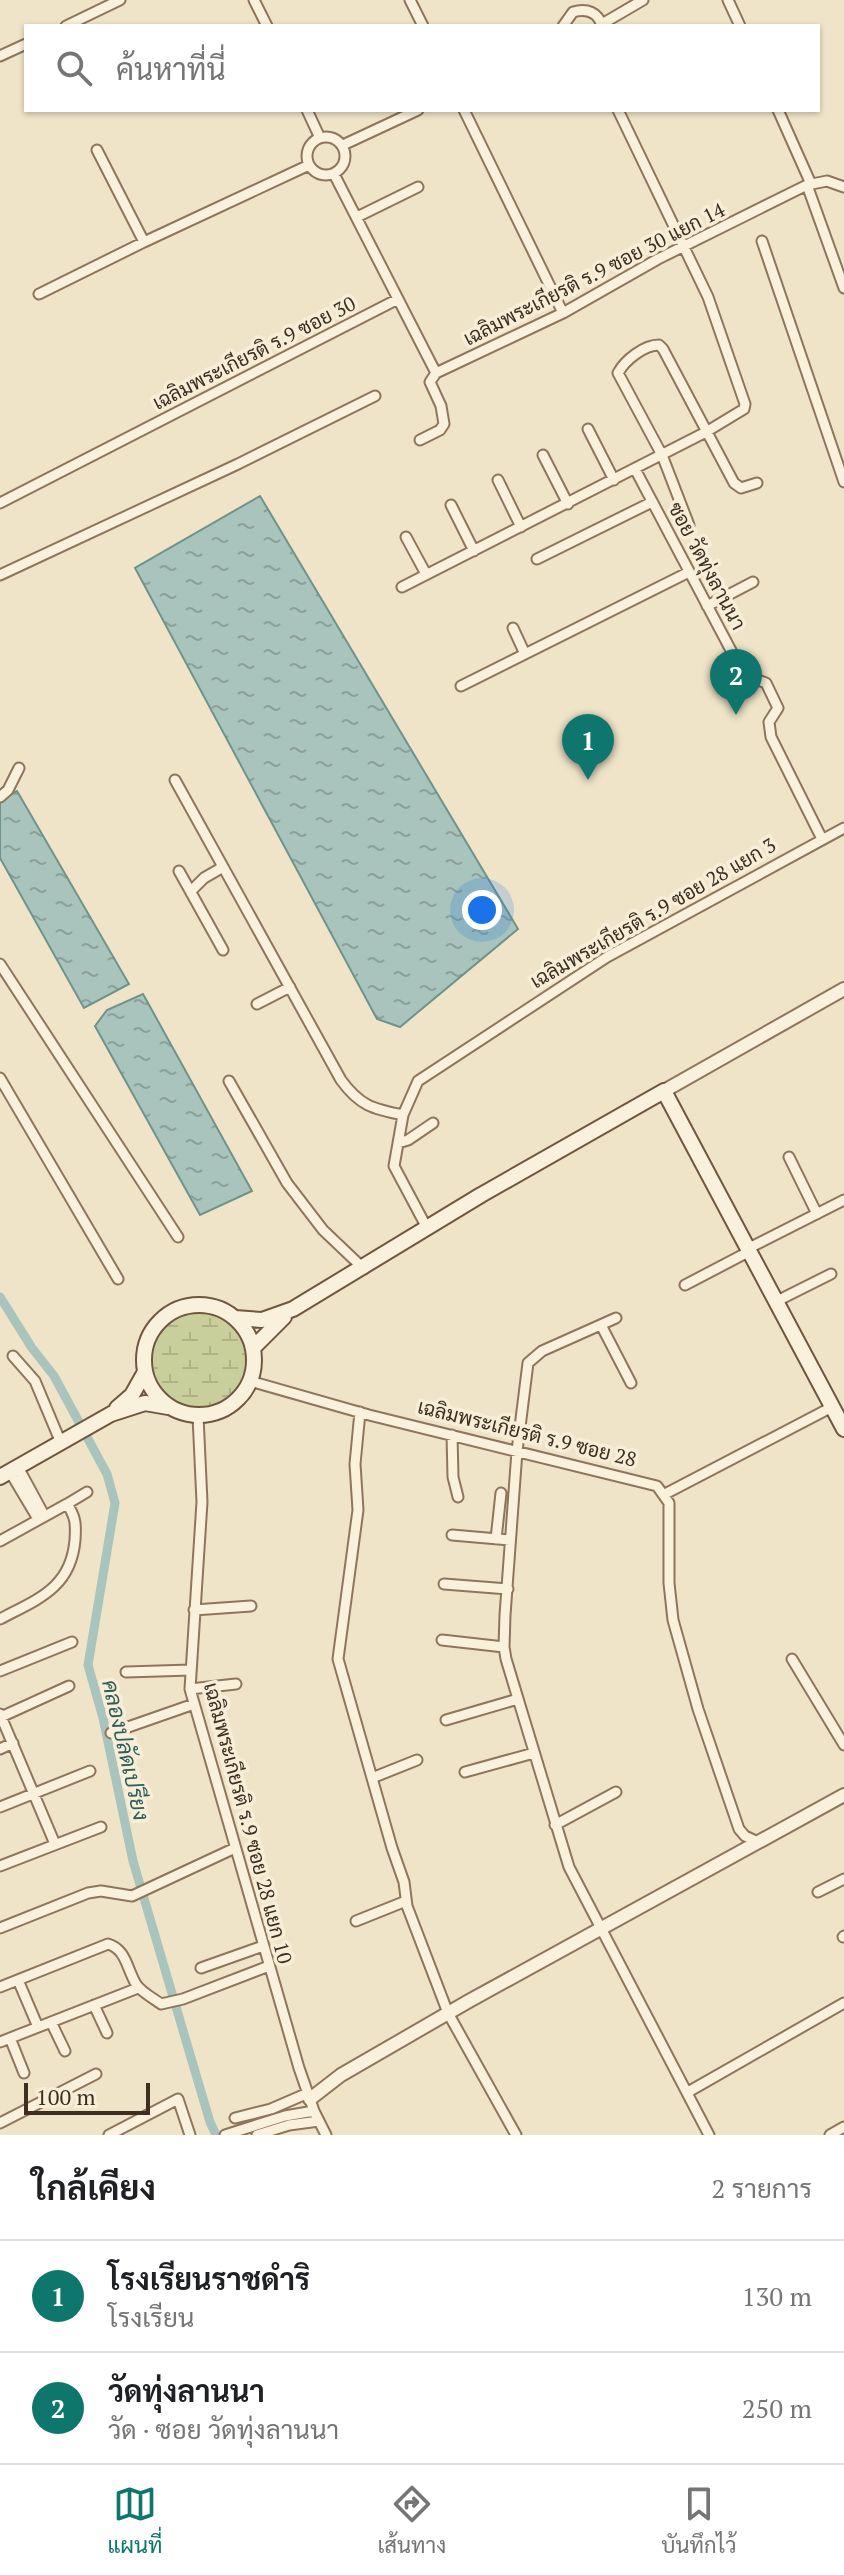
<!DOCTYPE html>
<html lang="th">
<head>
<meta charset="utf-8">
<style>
  :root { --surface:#fff; --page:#f2f2f2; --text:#202124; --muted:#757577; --line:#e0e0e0; --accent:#0f766e }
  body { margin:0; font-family:"PT Serif",Sarabun,serif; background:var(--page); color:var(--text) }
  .scale { position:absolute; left:24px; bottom:20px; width:126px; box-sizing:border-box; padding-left:8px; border:4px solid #3d2e20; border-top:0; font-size:22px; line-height:28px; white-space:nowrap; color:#3d2e20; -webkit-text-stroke:6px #f7eed8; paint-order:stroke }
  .you { position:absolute; left:482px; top:910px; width:28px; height:28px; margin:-20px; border:6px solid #fff; border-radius:50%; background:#1a73e8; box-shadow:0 0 0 12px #1a73e833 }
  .badge { display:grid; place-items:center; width:52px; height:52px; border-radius:50%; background:var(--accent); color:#fff; font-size:26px; font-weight:700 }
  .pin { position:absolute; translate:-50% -66px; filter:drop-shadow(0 2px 4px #0008) }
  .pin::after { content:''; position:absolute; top:42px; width:28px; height:24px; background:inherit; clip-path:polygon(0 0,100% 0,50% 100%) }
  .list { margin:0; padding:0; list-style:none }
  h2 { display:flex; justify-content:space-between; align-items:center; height:104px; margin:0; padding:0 32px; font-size:34px }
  h2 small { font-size:26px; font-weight:400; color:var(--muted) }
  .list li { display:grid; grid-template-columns:52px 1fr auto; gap:24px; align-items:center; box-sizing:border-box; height:112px; padding:0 32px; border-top:2px solid var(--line) }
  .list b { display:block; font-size:30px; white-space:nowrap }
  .list p { margin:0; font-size:26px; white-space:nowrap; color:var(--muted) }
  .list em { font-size:26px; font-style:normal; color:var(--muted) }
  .icon { flex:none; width:44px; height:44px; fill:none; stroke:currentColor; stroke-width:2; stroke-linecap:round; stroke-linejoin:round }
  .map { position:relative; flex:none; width:844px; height:2135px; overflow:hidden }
  .search { position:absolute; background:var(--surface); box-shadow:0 2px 6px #0004; left:24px; right:24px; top:24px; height:88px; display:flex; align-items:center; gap:20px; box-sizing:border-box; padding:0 28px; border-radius:0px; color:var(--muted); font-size:30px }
  .sheet { height:328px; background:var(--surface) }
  nav { display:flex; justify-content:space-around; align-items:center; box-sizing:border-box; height:112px; border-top:2px solid var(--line); background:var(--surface); font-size:22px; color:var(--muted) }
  nav a { display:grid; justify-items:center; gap:4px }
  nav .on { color:var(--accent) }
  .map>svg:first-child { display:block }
  .wetland { fill:url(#wetland-marsh) }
  .water { fill:url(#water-ripples); stroke:#6f938a; stroke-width:2 }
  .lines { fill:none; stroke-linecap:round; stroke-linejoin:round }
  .canal { stroke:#a9c4bc; stroke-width:9 }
  .minor-casing { stroke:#8d765c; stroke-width:13 }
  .tertiary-casing { stroke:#8d765c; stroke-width:16 }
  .secondary-casing { stroke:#6f573f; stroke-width:18 }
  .minor { stroke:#faf1dc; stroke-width:9 }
  .tertiary { stroke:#faf1dc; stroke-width:12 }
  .secondary { stroke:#faf1dc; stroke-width:14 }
  .labels { text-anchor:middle; stroke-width:7; stroke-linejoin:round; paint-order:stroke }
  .street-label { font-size:20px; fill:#3d2e20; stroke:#f7eed8 }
  .water-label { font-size:22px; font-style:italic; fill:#2f5d5a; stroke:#f7eed8 }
</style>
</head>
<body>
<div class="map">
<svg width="844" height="2135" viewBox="0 0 844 2135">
  <defs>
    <pattern id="wetland-marsh" width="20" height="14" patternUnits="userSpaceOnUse" patternTransform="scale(2)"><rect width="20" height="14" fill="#c9cf9b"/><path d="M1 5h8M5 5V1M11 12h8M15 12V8" fill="none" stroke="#aeb285"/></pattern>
    <pattern id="water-ripples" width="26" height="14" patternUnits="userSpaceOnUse" patternTransform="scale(2)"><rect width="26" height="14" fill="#a9c4bc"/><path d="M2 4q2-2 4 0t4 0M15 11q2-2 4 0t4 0" fill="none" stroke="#8ba098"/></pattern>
  </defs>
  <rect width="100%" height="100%" fill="#f0e4c8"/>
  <!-- wetland -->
  <path class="wetland" d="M153 1360a46 46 0 1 1 92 0a46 46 0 1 1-92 0Z"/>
  <!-- water -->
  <path class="water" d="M260,496L518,929L400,1027L377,1019L135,568Z
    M17,791L129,984L84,1008L0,858V800Z
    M143,994L252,1191L200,1215L95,1026L107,1010Z"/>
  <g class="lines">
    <!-- canal -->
    <path class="canal" d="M0,1297L32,1348L54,1376L107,1474L115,1503L88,1665L103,1718L133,1861L210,2122L216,2135"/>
    <defs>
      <path id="minor" d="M254,0L267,26
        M410,0L423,26
        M728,0L740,26
        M602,24L643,0
        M66,26L120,0
        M563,26L573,12C587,8 598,12 602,26
        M0,56L26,44
        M307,110L320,138
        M464,110L563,313
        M778,110L811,184
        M307 156a19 19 0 1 1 38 0a19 19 0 1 1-38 0Z
        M343,145L418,110
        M97,150L144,242L309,165
        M334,174L436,373L563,313L658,259L807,185L827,181L844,187
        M807,185L844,288
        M357,217L418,187
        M762,241L844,482
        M39,294L144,242
        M588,429L614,480
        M420,440L440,430L444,424L441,406L430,382L436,373
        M543,455L568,504
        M635,469L744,675L766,683L778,708L769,722L771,737L822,839
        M498,480L521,527
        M0,503L398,299
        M451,505L474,551
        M689,525L662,455L618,373C625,360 644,345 659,345L663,349L734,483L741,488L757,483
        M406,537L426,574
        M537,559L652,502
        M0,575L238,464L375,396
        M402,587L706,432L744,409L745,404L708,297L618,110
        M707,606L753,582
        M513,628L525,654
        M461,686L689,572
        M175,780L341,1080C360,1106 373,1109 403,1115
        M0,797L8,790L19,768
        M179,871L223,950
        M191,891L204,878L223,867
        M0,964L178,1237
        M257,1004L290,987
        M0,1078L118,1279
        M229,1081L287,1183L323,1230L364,1269
        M398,1143L408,1140L433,1123
        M789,1157L817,1214
        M427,1228L394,1166L403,1115L418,1081L607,957L844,828
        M749,1248L844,1200
        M685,1285L750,1251
        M777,1301L831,1274
        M616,1318L542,1351L528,1363L517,1451L505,1615L504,1647L506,1659L569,1867L709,2135
        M601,1325L631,1383
        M13,1356L35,1381L61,1443
        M250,1381L369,1415L657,1486L669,1503V1583L673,1620L698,1709L739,1829L745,1836L758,1842
        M360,1412L355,1464L358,1510L338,1659L392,1848L404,1882L407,1906L448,2013L516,2135
        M198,1416L202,1502L190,1689L299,2068L314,2111L326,2135
        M452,1435L453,1477L458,1497
        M18,1467L44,1515
        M10,1472L38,1519
        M665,1494L832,1407
        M67,1504L87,1492
        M452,1535L510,1540
        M496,1539L501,1493
        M0,1541L67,1504C76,1517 76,1525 75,1540C71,1588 38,1599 0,1619
        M444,1584L508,1589
        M194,1610L251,1606
        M442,1640L504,1647
        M792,1659L844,1745
        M0,1671L72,1642
        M126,1672L191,1670
        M190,1689L236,1684
        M0,1714L55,1844
        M1,1717L69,1686
        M446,1720L518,1699
        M111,1733L194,1704
        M0,1749L13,1743
        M465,1772L534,1753
        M372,1778L417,1760
        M0,1807L90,1771
        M555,1825L616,1792
        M0,1866L101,1827
        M818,1892L844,1879
        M356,1921L406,1901
        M0,1928L88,1893L101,1891L132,1896L235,1848
        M843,1937L844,1936
        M201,1968L263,1946
        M18,1980L38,2027
        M0,1987L108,1944C126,1949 127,1969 136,1984C141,1992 153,1998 161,2004L183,1999L269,1966
        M94,2005L107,2033
        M51,2022L65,2051
        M10,2038L24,2073
        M0,2042L138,1988
        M688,2092L844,2003
        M235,2118L271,2109L308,2093
        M0,2123L96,2074
        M109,2135L178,2099L190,2135
        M225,2135L285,2116L314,2111
        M257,2135L289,2125L319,2121
        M830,2135L844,2127"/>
      <path id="tertiary" d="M664,1091L844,989
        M310,2099L341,2075L469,2001L844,1795"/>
      <path id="secondary" d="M144 1360a55 55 0 1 1 110 0a55 55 0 1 1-110 0Z
        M235,1318L262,1320L293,1309L481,1195L664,1091L844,1429
        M253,1348L284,1317
        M117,1408L132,1395L145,1372
        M0,1477L111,1414L145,1403L168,1407"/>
    </defs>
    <!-- minor casing -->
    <use href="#minor" class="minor-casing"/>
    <!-- tertiary casing -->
    <use href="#tertiary" class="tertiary-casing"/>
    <!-- secondary casing -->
    <use href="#secondary" class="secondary-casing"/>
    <!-- minor -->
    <use href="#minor" class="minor"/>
    <!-- tertiary -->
    <use href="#tertiary" class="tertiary"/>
    <!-- secondary -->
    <use href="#secondary" class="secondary"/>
  </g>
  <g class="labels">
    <!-- street labels -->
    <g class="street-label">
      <text transform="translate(594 274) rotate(-27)" y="7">เฉลิมพระเกียรติ ร.9 ซอย 30 แยก 14</text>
      <text transform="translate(254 353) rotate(-27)" y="7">เฉลิมพระเกียรติ ร.9 ซอย 30</text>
      <text transform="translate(707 566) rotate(62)" y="7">ซอย วัดทุ่งลานนา</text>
      <text transform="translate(653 913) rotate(-30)" y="7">เฉลิมพระเกียรติ ร.9 ซอย 28 แยก 3</text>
      <text transform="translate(527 1433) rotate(14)" y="7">เฉลิมพระเกียรติ ร.9 ซอย 28</text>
      <text transform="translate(248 1823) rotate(75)" y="7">เฉลิมพระเกียรติ ร.9 ซอย 28 แยก 10</text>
    </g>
    <!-- water labels -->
    <g class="water-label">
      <text transform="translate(126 1750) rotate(77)" y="8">คลองปลัดเปรียง</text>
    </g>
  </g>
</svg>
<div class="scale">100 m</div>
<div class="you"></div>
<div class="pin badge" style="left:588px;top:780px">1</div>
<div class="pin badge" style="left:736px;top:715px">2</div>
<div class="search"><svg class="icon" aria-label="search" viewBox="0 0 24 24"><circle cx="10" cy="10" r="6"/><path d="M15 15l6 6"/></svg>ค้นหาที่นี่</div>
</div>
<section class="sheet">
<h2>ใกล้เคียง<small>2 รายการ</small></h2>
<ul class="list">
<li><span class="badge">1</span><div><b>โรงเรียนราชดำริ</b><p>โรงเรียน</p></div><em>130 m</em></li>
<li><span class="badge">2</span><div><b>วัดทุ่งลานนา</b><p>วัด · ซอย วัดทุ่งลานนา</p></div><em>250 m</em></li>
</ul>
</section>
<nav>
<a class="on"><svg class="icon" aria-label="map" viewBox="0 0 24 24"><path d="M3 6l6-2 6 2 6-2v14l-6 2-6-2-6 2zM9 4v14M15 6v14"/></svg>แผนที่</a>
<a><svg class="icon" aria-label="directions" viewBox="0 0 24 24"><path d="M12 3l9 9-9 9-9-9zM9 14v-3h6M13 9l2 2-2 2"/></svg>เส้นทาง</a>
<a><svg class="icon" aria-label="saved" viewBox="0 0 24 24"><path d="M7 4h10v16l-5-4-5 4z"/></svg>บันทึกไว้</a>
</nav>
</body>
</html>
